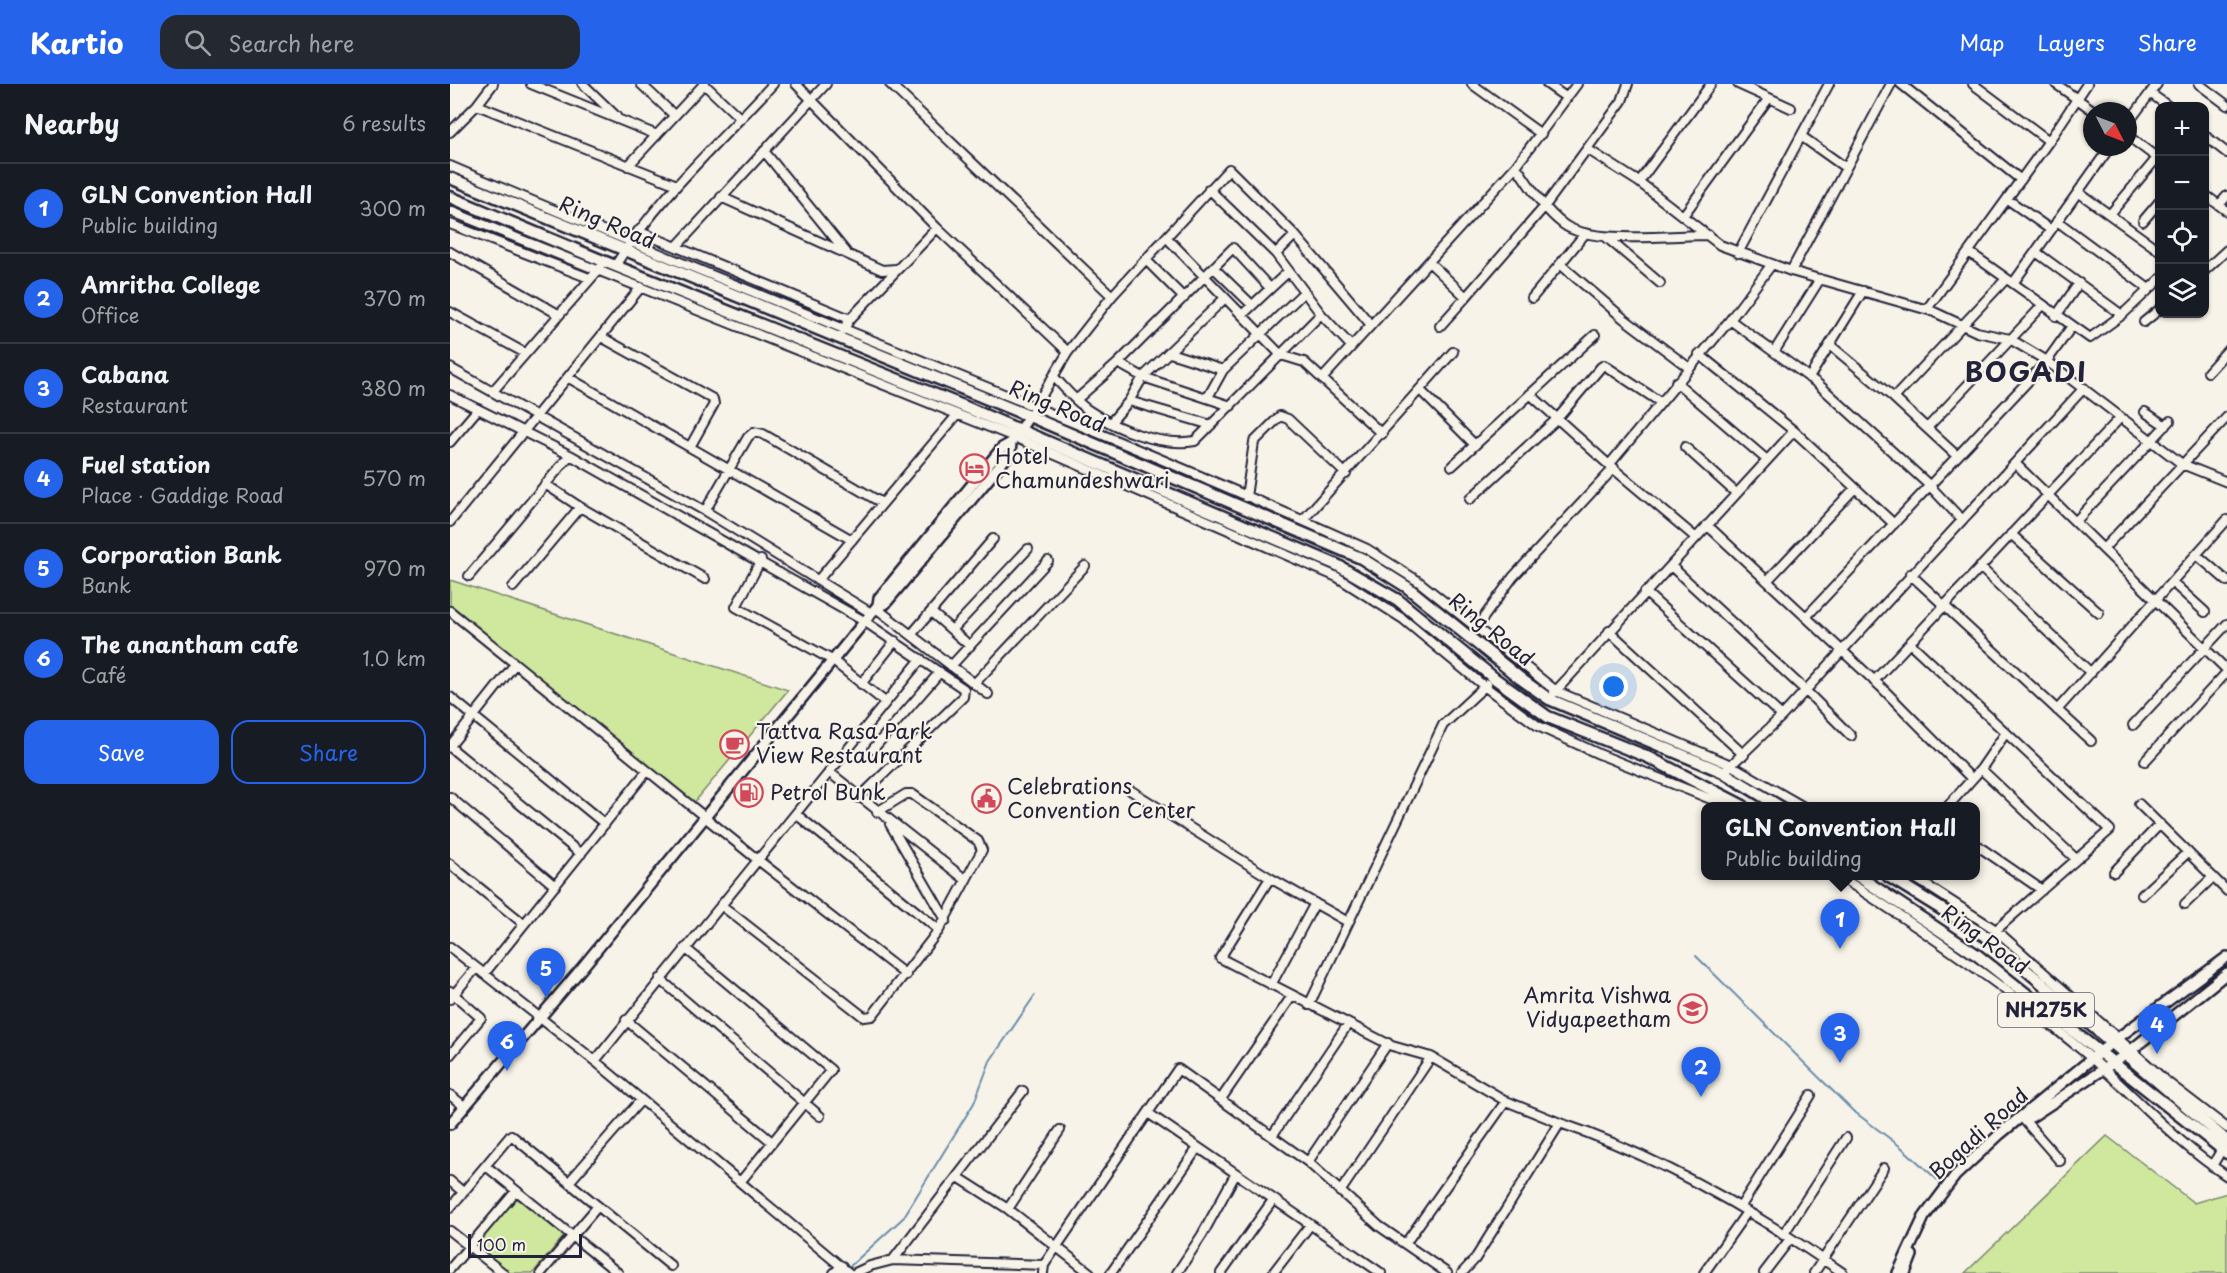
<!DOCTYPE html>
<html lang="en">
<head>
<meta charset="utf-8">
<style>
  :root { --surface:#171b24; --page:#242831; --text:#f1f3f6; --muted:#9ea1a6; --line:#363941; --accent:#2563eb }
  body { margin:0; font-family:"Playpen Sans",sans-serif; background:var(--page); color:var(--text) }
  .controls { position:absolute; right:18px; top:18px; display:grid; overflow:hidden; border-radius:12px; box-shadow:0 2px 4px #0004 }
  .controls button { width:54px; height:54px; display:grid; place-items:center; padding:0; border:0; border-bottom:2px solid var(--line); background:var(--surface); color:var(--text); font:30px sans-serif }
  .compass { position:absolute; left:1633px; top:18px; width:54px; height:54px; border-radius:50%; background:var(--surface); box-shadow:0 2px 4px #0004; rotate:132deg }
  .scale { position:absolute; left:18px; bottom:15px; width:114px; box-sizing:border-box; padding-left:6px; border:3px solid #22223b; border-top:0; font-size:16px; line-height:21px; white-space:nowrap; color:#22223b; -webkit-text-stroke:4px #f7f3e8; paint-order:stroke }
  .you { position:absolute; left:1164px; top:603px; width:21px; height:21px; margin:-15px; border:4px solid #fff; border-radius:50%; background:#1a73e8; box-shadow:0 0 0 9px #1a73e833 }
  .badge { display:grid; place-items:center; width:39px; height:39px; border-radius:50%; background:var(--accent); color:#fff; font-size:20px; font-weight:700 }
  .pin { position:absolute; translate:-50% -50px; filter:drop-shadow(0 2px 3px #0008) }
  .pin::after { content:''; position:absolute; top:32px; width:21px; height:18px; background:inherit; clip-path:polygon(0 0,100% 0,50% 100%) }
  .popup { position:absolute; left:1251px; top:718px; width:279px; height:78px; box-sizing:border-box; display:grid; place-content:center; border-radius:12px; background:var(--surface); filter:drop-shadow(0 2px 4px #0005); font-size:20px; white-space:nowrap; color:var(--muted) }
  .popup b { font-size:22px; color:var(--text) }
  .popup::after { content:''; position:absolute; left:50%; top:100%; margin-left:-12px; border:12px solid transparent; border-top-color:var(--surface) }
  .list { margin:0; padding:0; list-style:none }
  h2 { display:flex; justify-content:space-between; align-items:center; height:78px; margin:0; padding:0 24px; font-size:26px }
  h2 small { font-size:20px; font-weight:400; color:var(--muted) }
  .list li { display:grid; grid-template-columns:39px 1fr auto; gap:18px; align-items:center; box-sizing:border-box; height:90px; padding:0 24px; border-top:2px solid var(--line) }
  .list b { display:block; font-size:22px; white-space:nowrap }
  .list p { margin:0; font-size:20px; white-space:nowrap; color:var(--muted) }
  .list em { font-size:20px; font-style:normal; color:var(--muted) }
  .actions { display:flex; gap:12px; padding:18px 24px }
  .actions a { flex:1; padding:14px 0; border:2px solid var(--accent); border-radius:18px; text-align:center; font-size:21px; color:var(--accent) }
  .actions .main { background:var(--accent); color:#fff }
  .icon { flex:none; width:33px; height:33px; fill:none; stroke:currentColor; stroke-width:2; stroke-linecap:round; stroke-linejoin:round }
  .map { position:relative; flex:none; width:1777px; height:1189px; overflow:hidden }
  header { display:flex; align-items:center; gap:36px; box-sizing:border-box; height:84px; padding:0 30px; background:var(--accent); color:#fff }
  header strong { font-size:28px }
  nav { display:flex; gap:33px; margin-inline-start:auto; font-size:21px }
  .search { width:420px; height:54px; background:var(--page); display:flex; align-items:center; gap:15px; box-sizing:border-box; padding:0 21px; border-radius:18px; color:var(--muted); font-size:22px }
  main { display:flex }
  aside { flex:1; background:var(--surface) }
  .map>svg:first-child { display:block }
  .green { fill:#cfe89e; stroke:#78856c; stroke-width:1.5 }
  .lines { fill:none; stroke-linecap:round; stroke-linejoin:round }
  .stream { stroke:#698dac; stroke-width:2 }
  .minor-casing { stroke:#22223b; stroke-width:12 }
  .major-casing { stroke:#22223b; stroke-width:14 }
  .highway-casing { stroke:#22223b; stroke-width:15 }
  .minor { stroke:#f7f3e8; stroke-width:8 }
  .major { stroke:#f7f3e8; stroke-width:9 }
  .highway { stroke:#f7f3e8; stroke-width:10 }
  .labels { text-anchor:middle; stroke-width:4.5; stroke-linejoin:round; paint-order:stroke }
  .shield { fill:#f7f3e8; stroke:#62616f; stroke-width:1.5 }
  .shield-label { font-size:20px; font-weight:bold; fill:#22223b }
  .street-label { font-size:21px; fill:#22223b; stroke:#f7f3e8 }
  .poi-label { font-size:21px; fill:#22223b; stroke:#f7f3e8; text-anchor:start }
  .district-label { font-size:27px; font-weight:bold; letter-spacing:1.5px; fill:#22223b; stroke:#f7f3e8 }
</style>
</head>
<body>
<header>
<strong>Kartio</strong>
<div class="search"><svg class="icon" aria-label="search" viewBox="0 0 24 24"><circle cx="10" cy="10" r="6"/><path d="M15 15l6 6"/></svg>Search here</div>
<nav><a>Map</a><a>Layers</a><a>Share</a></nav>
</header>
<main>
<aside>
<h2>Nearby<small>6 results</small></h2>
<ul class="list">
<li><span class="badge">1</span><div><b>GLN Convention Hall</b><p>Public building</p></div><em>300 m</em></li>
<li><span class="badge">2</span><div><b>Amritha College</b><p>Office</p></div><em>370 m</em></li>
<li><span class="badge">3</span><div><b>Cabana</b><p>Restaurant</p></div><em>380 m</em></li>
<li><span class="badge">4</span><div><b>Fuel station</b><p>Place · Gaddige Road</p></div><em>570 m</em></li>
<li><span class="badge">5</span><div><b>Corporation Bank</b><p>Bank</p></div><em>970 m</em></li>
<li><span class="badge">6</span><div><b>The anantham cafe</b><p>Café</p></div><em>1.0 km</em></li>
</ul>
<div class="actions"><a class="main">Save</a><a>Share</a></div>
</aside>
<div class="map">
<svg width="1777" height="1189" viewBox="0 0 1777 1189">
  <rect width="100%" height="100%" fill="#f7f3e8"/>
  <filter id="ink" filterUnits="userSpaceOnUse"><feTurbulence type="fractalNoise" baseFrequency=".0167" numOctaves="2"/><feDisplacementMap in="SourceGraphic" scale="12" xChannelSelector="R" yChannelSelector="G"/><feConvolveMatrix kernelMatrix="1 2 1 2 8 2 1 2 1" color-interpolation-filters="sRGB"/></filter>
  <g filter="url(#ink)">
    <!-- green -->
    <path class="green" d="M0,496L338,606L243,720L0,524Z
      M1657,1052L1744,1119L1777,1109V1189H1515Z
      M66,1112L114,1152L83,1189H60L25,1160Z"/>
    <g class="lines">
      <!-- stream -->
      <path class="stream" d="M1246,872L1402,1026L1451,1063L1491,1099
        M397,1185L453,1134L524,1019L540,977L585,911"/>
      <defs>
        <path id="minor" d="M81,0L207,51
          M133,0L166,32
          M191,0L224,31
          M254,0L291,35
          M346,0L487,144L618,268L583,326
          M440,0L662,212
          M1022,0L1091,50
          M1097,0L1117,14
          M1288,0L1341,24
          M1451,0L1571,96
          M1523,0L1599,57
          M1606,0L1644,27
          M1749,0L1777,21
          M1700,9L1718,22
          M27,21L227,101
          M1678,39L1707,0
          M0,48L27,21L43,0
          M1754,51L1777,69
          M1351,52L1396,84
          M1678,52L1710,76
          M1137,65L1189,98L1270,161L1341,187L1482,227L1527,248L1560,255L1597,277L1732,380L1777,398
          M314,67L396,168
          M0,82C305,213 615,329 917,465L968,497L1106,607L1281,681L1352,722
          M178,82L254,0
          M1066,82C1080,102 1093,125 1113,140C1140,161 1221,151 1258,151
          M1189,98L1261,0
          M759,105L826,170L871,230L901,262
          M1628,108L1710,167
          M1754,110L1777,127
          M271,113L432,186L446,185
          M1557,115L1601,146
          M1769,121L1777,112
          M0,127L564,353L887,493L953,535L1034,602L1088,642L1149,670L1278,722
          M1661,129L1707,74
          M1233,132L1319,14
          M1607,137L1699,205
          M1693,137L1710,117
          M0,140L139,194
          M188,147L400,235
          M1156,153L1210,199
          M717,154L831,271L854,278L932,350
          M227,162L376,0
          M0,168L108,230
          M1519,168L1640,254L1672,231L1710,195
          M1586,168L1672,231
          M1288,169L1379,0
          M826,170L845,151
          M696,176L734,214
          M979,178L1016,213L1095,122L1172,17L1178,0
          M1110,180L1173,234L1238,283
          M1322,180L1280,236L1368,300L1479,401L1512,436
          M165,182C208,113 269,59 323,0
          M764,184L802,221
          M1341,187L1441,0
          M1754,187L1777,166
          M1564,198L1660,63
          M1082,214L1134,151
          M1477,225L1599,57L1637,0
          M0,228L75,269
          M792,231L839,187
          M1606,232L1629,199
          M1694,238L1710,225
          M990,242L1016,213
          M393,246L400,235L487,144
          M153,254L263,315L264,320L240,363
          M1380,261L1444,314
          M618,268L662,212L779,85L845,151L921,241
          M1324,268L1370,195
          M720,269L773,286
          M1249,270L1344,347L1444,440
          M668,279L693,293L781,322
          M0,284L255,427L421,529
          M1758,288L1777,267
          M604,293C615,304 625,317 638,326C666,345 711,363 745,357L871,230
          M119,294L402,456
          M1359,294L1413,207
          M872,295L1066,82L1127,0
          M1226,298L1317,376
          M970,306L1025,361
          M43,307L150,184
          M1080,310L1159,381L1245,453
          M0,311L120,371L19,492
          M758,313L773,286L854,208
          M626,316L668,279L783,164L820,204
          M679,317L761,341
          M1695,328L1716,342
          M661,338L679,317L693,293L775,214
          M1477,344L1592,222
          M0,358L28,325
          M1235,363L1286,409
          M120,371L414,537L514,605L513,613L409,714
          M1507,372L1444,314L1556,195
          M1565,379L1777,586
          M1159,381L1280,236
          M1002,382L1145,251
          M796,413L804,358L830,332L838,335L896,390
          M1020,415L1107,335L1151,283L1154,281L1210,318
          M130,423L255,495
          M255,427L298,353L304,348L313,350L432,419
          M853,436L1003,268
          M1626,437L1720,337
          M0,438L191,203
          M1257,441L1430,602L1521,694
          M1561,450L1649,529
          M1654,464L1777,333
          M1747,471L1777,497
          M311,476L286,523L382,576L435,618
          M1221,482L1355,606L1401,652
          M1530,483L1641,589
          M1460,490L1641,657
          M369,495L507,331
          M1317,497L1405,404
          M1722,498L1755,528
          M63,503L130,423L95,400
          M1195,508L1332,632
          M426,524L538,610
          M0,527L308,776L456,891
          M481,528L520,562
          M1356,533L1597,277L1622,242
          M1026,544L1063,493L1164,384
          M502,546L578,465
          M1159,547L1294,671
          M461,551L543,455
          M1460,559L1660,746L1546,846
          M501,582L598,477
          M1424,597L1670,334
          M411,600L445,557
          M524,600L635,482
          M1104,609L1344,347
          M0,613L155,740
          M1607,626L1777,436
          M1683,641L1777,540
          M0,662L65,580
          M0,663L131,770
          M423,665L490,588
          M1695,677L1777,588
          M1278,684L1332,632L1634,304
          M1531,685L1626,775
          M379,688L516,796
          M680,706L820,794L898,838
          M0,713L105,802
          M1689,720L1777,807
          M1498,722L1531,685L1555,650
          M346,730L489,846
          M440,740L496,836
          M1525,760L1592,806
          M0,780L74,840
          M1664,788L1710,740
          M1389,792C1474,846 1556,903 1633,967C1682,1008 1723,1057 1777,1092
          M1462,792L1546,846L1717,998L1777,1044
          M820,794L770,874L942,962L981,973L1056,1017L1110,1039
          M1692,811L1738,768
          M1735,820L1763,793
          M271,821L414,933L422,932L489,846L532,766L528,757L462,710H456L427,728
          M0,863L145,977L399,1189
          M235,864L381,986L291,1097
          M34,890L197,687
          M210,895L370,1032
          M821,901L865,819
          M0,907L31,934L0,971
          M0,915L26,884
          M859,921L993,641L1037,600
          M176,936L322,1058
          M145,977L471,575
          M0,1011L14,1022
          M771,1015L842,912
          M698,1029L931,1189
          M1575,1037L1610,1077
          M822,1052L898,940
          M858,1078L938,959
          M36,1082L168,1189
          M1762,1082L1772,1065
          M508,1093L558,1125L640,1189
          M0,1097L13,1108
          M120,1097L191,1016
          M890,1108L981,973
          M1291,1122L1361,1011
          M0,1124L61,1051L221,1182
          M558,1125L610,1046
          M0,1147L53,1189
          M1333,1151L1396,1054
          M955,1160L1056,1017
          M443,1176L573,1007
          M0,1185L66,1107
          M91,1189L148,1122
          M384,1189L392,1182
          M405,1189L420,1182L443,1176L594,1181
          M593,1189L594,1181L728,985L858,1078L929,1142L997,1189
          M661,1189L747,1065
          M727,1189L752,1151L785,1091
          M771,1189L823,1116
          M823,1189L860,1141
          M1012,1189L1025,1175L1110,1039C1211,1073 1305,1128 1393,1189
          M1254,1189L1297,1128
          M1314,1189L1340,1155
          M1364,1189L1434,1084"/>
        <path id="major" d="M428,521L435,520L560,369L561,359L579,332
          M1581,1033L1675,971L1777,889
          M0,1040L131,885L428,521L429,514L552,364L561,359
          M1448,1189L1474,1133L1505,1092L1550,1050L1661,959L1777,873
          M1455,1189L1462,1171"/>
        <path id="highway" d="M0,94L579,332L911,474L957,503L1071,595L1099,615L1273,688L1329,722
          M0,113L153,177L513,322L887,481L948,516L1044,594L1098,633L1198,673L1293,722
          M1408,792L1527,871L1777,1069
          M1438,792L1540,855L1777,1057"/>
      </defs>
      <!-- minor casing -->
      <use href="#minor" class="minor-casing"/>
      <!-- major casing -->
      <use href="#major" class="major-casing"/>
      <!-- highway casing -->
      <use href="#highway" class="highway-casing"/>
      <!-- minor -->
      <use href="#minor" class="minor"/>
      <!-- major -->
      <use href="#major" class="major"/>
      <!-- highway -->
      <use href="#highway" class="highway"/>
    </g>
  </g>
  <!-- icons -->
  <defs>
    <symbol id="hotel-ring" viewBox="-11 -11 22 22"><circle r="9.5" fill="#f7f3e8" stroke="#d1495b" stroke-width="1.5"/><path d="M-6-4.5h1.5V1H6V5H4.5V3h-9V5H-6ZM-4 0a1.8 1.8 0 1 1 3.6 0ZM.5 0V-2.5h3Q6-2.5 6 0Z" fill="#d1495b"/></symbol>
    <symbol id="cafe-ring" viewBox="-11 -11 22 22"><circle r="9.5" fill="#f7f3e8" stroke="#d1495b" stroke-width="1.5"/><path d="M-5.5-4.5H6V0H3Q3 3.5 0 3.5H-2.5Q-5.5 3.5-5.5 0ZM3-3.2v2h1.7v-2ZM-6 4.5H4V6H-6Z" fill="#d1495b"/></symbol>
    <symbol id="fuel-ring" viewBox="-11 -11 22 22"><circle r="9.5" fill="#f7f3e8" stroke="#d1495b" stroke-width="1.5"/><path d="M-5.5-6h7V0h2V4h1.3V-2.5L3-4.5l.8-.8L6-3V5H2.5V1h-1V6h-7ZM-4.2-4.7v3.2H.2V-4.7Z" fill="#d1495b"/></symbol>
    <symbol id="civic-ring" viewBox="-11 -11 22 22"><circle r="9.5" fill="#f7f3e8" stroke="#d1495b" stroke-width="1.5"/><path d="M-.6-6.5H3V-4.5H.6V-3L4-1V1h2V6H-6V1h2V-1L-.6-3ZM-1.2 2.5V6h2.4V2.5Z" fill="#d1495b"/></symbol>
    <symbol id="university-ring" viewBox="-11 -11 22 22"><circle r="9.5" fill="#f7f3e8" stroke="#d1495b" stroke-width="1.5"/><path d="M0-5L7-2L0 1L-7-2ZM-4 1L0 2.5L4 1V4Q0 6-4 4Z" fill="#d1495b"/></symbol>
  </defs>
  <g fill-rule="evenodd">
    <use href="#hotel-ring" x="508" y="368" width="33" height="33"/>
    <use href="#cafe-ring" x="268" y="644" width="33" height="33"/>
    <use href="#fuel-ring" x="282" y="692" width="33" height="33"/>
    <use href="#civic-ring" x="520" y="698" width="33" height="33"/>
    <use href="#university-ring" x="1226" y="908" width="33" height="33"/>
  </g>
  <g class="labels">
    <!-- shield labels -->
    <rect class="shield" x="1548" y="909" width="96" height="34" rx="4.5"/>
    <g class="shield-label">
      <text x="1596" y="933">NH275K</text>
    </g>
    <!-- street labels -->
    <g class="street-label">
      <text transform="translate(157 139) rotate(23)" y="7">Ring Road</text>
      <text transform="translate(607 323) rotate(23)" y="7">Ring Road</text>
      <text transform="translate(1041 546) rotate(39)" y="7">Ring Road</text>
      <text transform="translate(1535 856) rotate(36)" y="7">Ring Road</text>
      <text transform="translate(1529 1050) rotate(-42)" y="7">Bogadi Road</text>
    </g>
    <!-- poi labels -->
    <g class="poi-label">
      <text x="545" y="380">Hotel<tspan x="545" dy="24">Chamundeshwari</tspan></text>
      <text x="306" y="655">Tattva Rasa Park<tspan x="306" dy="24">View Restaurant</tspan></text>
      <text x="557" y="710">Celebrations<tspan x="557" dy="24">Convention Center</tspan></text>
      <text x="320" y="716">Petrol Bunk</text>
      <text x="1221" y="919" text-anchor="end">Amrita Vishwa<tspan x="1221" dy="24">Vidyapeetham</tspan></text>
    </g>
    <!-- district labels -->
    <g class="district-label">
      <text x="1576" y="298">BOGADI</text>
    </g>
  </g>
</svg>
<div class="controls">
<button>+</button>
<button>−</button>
<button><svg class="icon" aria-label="locate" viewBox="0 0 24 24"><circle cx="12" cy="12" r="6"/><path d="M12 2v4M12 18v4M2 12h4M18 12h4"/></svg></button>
<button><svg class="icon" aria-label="layers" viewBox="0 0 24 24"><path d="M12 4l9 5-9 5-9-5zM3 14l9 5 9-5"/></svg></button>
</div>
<svg class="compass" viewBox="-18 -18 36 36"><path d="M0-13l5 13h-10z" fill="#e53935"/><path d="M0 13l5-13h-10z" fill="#9ea1a6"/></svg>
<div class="scale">100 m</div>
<div class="you"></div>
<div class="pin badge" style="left:1390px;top:865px">1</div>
<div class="popup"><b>GLN Convention Hall</b>Public building</div>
<div class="pin badge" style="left:1251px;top:1013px">2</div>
<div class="pin badge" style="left:1390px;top:979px">3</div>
<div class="pin badge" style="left:1707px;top:970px">4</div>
<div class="pin badge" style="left:96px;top:914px">5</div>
<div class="pin badge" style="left:57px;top:987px">6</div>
</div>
</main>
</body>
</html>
